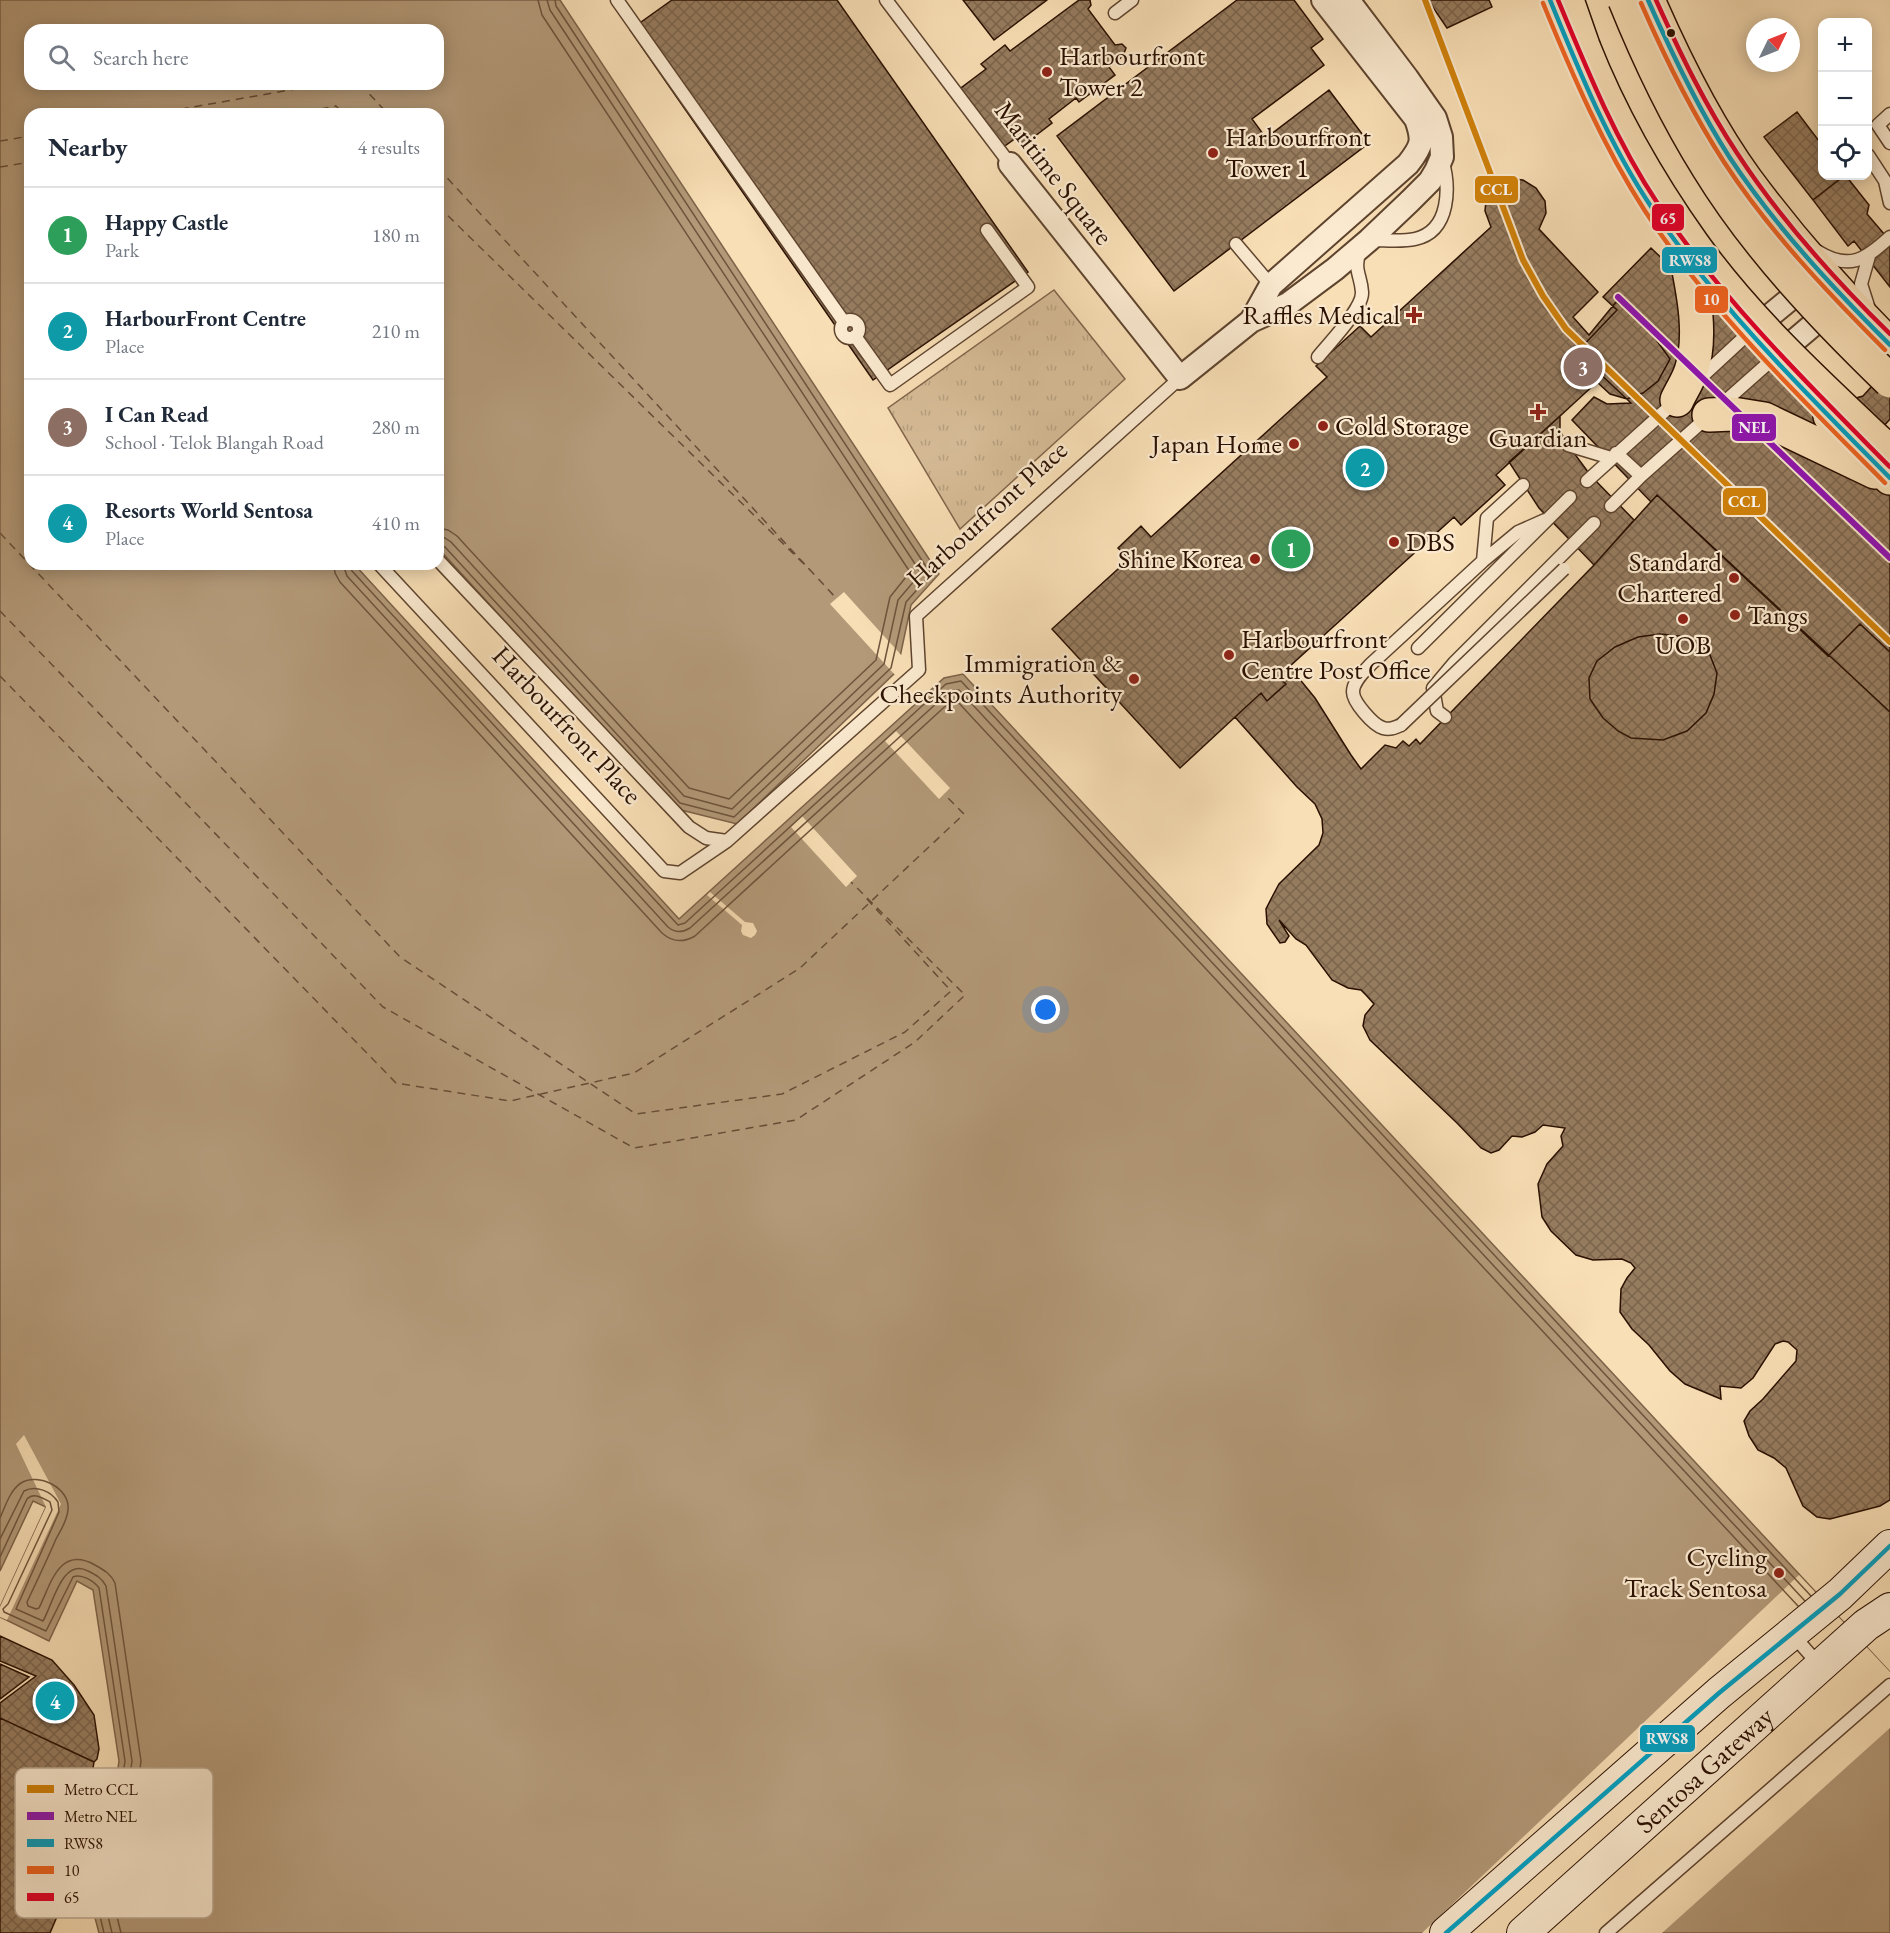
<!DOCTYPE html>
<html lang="en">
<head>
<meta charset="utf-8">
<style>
  :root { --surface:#fff; --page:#f2f2f3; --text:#1f2937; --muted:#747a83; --line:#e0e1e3; --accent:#8f2418 }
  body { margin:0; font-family:"EB Garamond",serif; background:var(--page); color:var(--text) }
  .controls { position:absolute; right:18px; top:18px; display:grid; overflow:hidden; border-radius:12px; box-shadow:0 3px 15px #0003 }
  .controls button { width:54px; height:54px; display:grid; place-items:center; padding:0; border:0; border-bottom:2px solid var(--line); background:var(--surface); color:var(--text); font:30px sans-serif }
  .compass { position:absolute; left:1746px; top:18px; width:54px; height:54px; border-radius:50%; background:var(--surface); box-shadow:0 3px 15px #0003; rotate:47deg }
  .you { position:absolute; left:1046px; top:1010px; width:21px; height:21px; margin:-15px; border:4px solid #fff; border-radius:50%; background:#1a73e8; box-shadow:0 0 0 9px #1a73e833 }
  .badge { display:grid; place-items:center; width:39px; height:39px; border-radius:50%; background:var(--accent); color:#fff; font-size:20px; font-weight:700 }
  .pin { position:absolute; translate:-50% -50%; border:3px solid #fff; box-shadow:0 2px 6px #0006 }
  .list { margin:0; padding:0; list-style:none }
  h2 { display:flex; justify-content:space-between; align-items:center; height:78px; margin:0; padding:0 24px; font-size:26px }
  h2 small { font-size:20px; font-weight:400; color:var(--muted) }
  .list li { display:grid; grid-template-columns:39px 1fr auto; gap:18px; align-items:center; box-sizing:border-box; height:96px; padding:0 24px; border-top:2px solid var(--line) }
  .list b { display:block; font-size:22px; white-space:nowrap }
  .list p { margin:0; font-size:20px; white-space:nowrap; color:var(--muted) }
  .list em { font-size:20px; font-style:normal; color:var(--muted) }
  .icon { flex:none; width:33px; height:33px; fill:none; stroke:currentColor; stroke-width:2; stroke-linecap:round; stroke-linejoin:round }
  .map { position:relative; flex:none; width:1890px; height:1933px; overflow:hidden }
  .search { position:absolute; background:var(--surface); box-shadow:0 3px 15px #0003; left:24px; top:24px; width:420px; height:66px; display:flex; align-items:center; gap:15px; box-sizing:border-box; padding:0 21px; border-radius:18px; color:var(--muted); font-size:22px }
  .panel { position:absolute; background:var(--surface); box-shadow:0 3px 15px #0003; left:24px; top:108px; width:420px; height:462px; border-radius:18px }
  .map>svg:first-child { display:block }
  .grass { fill:url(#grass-tufts); stroke:#80664c; stroke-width:1.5 }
  .water { fill:#b39978; stroke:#7c6248; stroke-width:1.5; fill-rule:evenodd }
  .pier { fill:#f9dfb6 }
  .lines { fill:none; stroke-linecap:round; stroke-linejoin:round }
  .shore { stroke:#6e543c; stroke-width:1.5 }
  .ferry { stroke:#684e37; stroke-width:1.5; stroke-dasharray:8 6; stroke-linecap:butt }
  .building { fill:url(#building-cross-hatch); stroke:#2a1001; stroke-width:1.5 }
  .lane-casing { stroke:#5e442e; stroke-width:15 }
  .street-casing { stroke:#5e442e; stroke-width:26 }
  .secondary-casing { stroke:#2a1001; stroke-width:34 }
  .primary-casing { stroke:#2a1001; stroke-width:36 }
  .highway-casing { stroke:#2a1001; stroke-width:36 }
  .lane { stroke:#fbead0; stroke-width:12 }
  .street { stroke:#fbead0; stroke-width:22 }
  .secondary { stroke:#fbead0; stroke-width:32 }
  .primary { stroke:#f9dfb6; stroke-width:33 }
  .highway { stroke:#f9dfb6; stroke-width:33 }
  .lane-bridge-casing { stroke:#5e442e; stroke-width:15; stroke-linecap:butt }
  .highway-bridge-casing { stroke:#2a1001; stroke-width:36; stroke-linecap:butt }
  .lane-bridge { stroke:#fbead0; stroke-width:12 }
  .highway-bridge { stroke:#f9dfb6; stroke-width:33 }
  .bus-1-casing { stroke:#fbead0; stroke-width:9 }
  .bus-2-casing { stroke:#fbead0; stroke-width:9 }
  .bus-3-casing { stroke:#fbead0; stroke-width:9 }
  .bus-1 { stroke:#02a1c4; stroke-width:4.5 }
  .bus-2 { stroke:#f26522; stroke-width:4.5 }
  .bus-3 { stroke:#e4002b; stroke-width:4.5 }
  .metro-1-casing { stroke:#fbead0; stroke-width:10 }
  .metro-2-casing { stroke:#fbead0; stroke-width:10 }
  .metro-1 { stroke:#d0820b; stroke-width:6 }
  .metro-2 { stroke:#9016b2; stroke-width:6 }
  .bus-dot { fill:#2a1001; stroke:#fbead0; stroke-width:2 }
  .poi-dot { fill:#8f2418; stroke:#fbead0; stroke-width:2 }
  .labels { text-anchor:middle; stroke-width:4.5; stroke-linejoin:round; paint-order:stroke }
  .poi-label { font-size:27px; fill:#2a1001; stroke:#fbead0; text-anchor:start }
  .street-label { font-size:27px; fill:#2a1001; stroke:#fbead0 }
  .key { fill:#fbead0; stroke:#bca992; stroke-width:1.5 }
  .key-label { font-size:16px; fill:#2a1001 }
  .line-badge { stroke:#fbead0; stroke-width:2 }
  .badge-label { font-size:16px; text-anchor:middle; font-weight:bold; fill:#fff }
</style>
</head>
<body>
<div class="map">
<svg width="1890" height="1933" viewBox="0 0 1890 1933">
  <defs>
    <pattern id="grass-tufts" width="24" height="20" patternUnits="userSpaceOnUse" patternTransform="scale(1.5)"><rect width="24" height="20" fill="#d6bc97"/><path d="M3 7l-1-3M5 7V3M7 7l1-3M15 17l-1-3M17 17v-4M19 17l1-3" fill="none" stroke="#b8a180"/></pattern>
    <pattern id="building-cross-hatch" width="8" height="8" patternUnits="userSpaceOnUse" patternTransform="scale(1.5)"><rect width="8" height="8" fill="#967c5f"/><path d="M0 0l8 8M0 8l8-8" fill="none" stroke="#7b644c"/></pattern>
  </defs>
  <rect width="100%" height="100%" fill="#f9dfb6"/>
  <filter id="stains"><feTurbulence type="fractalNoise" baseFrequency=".00333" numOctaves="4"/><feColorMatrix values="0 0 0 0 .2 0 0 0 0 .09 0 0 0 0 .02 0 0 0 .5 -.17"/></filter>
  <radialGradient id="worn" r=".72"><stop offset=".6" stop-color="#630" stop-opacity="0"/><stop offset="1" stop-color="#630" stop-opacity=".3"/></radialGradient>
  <!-- grass -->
  <path class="grass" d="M1054,290L1125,379L960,529L888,408Z"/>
  <!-- water -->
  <path class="water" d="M0,0H560L939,574L911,605L897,671L737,824L677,809L438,548V114H30V564H354L679,919L944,678L963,674L1890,1672V1933H99L89,1895L108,1836L119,1761L93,1590L77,1581L49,1641L0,1617V1607L46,1507L33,1501L0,1571ZM30,30H438V84H30Z"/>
  <!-- pier -->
  <path class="pier" d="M844,592L903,657L900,672L896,676L830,604Z
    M896,731L950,788L939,799L885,741Z
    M802,816L857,876L846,887L791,827Z
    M710,892L745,922L753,923L757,931L755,935L751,938L743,935L741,931L742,925L707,895Z
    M24,1435L61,1504L7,1620L0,1617V1607L46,1507L16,1444Z
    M1799,1575L1890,1672V1728L1662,1933H1422Z"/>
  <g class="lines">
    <!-- shore -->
    <path class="shore" d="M438,528L448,530L457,536L689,788L729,799L876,660L890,597L910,572L542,15L538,0
      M438,537L445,538L451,542L684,796L732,809L884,664L898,600L921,573L550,10L547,0
      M438,545L445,547L680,803L734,817L891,668L906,602L931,574L556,6L555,0
      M334,564L335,573L340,582L662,933C672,942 683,943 695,936L952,700H956L1798,1606
      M343,564L347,576L668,927C675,933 682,933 690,928L950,691L959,690L1805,1601
      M350,564L352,571L678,925L685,923L946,684L961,681L1811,1596
      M0,1518C5,1507 10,1490 21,1483C38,1472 70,1488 68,1509C68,1519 61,1530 56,1539C47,1560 37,1581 27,1602L28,1606L36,1609L39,1608C51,1584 59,1545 95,1565C104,1570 111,1574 115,1583L141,1761L130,1840L112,1896L121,1933
      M0,1539L24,1491C36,1485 51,1491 58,1502L59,1512L16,1609L43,1621C53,1604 62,1557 88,1571C96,1575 102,1578 106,1586L132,1761L121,1838L103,1895L112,1933
      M0,1557L27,1499C34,1492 43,1498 50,1502L52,1510L8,1604L3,1609L4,1612L46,1631L73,1577C81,1573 94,1581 99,1588L125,1761L114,1837L95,1895L104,1933"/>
    <!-- ferry -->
    <path class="ferry" d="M360,84L388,114
      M153,114L324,84
      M293,114L336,106L344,114
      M0,141L30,136
      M0,167L30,162
      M438,168L836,598
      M438,206L810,570
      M0,533L400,957L636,1114L782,1094L905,1032L951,991L866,898
      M0,611L383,1007L634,1148L796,1120L915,1042L965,995L851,882
      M0,676L396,1083L510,1101L634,1073L800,968L964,814L944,794"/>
  </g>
  <!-- building -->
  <path class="building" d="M672,0H837L1028,272L873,380L630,30Z
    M963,0H1047L994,40Z
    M1079,0H1090L1091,5L1088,9L1115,45L1122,44L1126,48L1123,56L1109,67L1115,75L1079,102L1076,98L1049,119L1052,123L1022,146L1016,138L1002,148L957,91L986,69L981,64L1005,45L1010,51Z
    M1237,0H1294L1323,39L1311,48L1324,65L1252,119L1266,138L1329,90L1369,143L1174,291L1057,136Z
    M1428,0H1489L1492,7L1447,28Z
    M1797,112L1822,145V176H1844L1813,200L1764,137Z
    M1844,176H1846L1869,205L1867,214L1890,241V287L1854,241L1848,246L1813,200Z
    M1512,179L1523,180L1536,188L1545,201L1546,213L1539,229L1598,292L1573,317L1589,335L1616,302L1633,314L1645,324L1670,359L1658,381L1643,393L1627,399L1610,394L1597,382L1496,475L1505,485L1461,525L1454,517L1278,677L1286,684L1267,701L1261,693L1180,768L1052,629L1129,559L1118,548L1141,526L1151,537L1327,377L1316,366L1360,326L1371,337L1491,227L1485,211L1486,201L1493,189L1503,182Z
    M1651,248L1818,409L1863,396L1890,366V419L1882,428L1890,435V712L1657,495L1651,502L1572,420L1594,397L1607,404L1631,403L1577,352L1617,310L1603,297Z
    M1560,416V431L1568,445L1591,476L1634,520L1594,565L1539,508L1509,462Z
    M1657,495L1828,656L1860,624L1890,652V1500L1880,1506L1830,1519L1817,1517L1803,1506L1786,1468L1774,1458L1758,1450L1749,1436L1744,1421L1750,1411L1763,1399L1796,1361L1797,1350L1788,1342L1783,1341L1775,1344L1753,1378L1741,1388L1720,1386L1721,1399L1685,1384L1670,1371L1649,1345L1632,1329L1620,1312L1621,1289L1627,1278L1635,1268L1631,1263L1622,1259L1593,1260L1576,1255L1551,1231L1542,1217L1538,1184L1547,1164L1563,1146L1561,1136L1565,1128L1543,1125L1535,1132L1522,1137L1512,1136L1499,1150L1491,1153L1481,1148L1457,1123L1370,1040L1363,1026L1365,1015L1374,1004L1366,995L1361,990L1348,988L1332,980L1306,945L1296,939L1279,920L1289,936L1285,942L1280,943L1267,924L1266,909L1271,899L1279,884L1319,845L1323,833L1322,819L1315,804L1297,787L1235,717L1261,693L1267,701L1286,684L1278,677L1289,666L1315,698L1351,755L1361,769L1385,745L1396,748L1403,741L1409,746L1416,739L1420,744L1594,565Z
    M1660,634L1688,637L1708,650L1717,673L1714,694L1706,713L1687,731L1663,740L1631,738L1618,731L1603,718L1590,699L1589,678L1597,661L1615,647L1638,637Z
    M0,1636L52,1660L74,1685L94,1715L99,1749L97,1759L94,1762L0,1718V1703L36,1676L0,1661Z
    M0,1664L29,1677L0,1699Z
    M0,1718L94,1762L76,1872L50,1933H0Z"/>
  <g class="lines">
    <defs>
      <path id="lane" d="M617,0L844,322
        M886,0L1010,164
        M1115,13L1132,0
        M1890,114L1878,125L1890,143
        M1868,155L1885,181L1890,203
        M1372,240C1385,240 1402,242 1415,239C1451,231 1450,186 1442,159
        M1236,244L1274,289
        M1817,251C1849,271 1865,260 1890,237
        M1869,256L1861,284L1869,309
        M841 329a9 9 0 1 1 18 0a9 9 0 1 1-18 0Z
        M855,336L890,385L1028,287L987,230
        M1318,357C1329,343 1363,309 1362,292C1361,275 1353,270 1360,251
        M1696,382L1750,332
        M1568,445L1611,458
        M1616,453L1641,476
        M1587,481L1677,400
        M1611,506L1641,476L1774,358
        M438,560L689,827L706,838L727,841
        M1483,561L1487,518L1523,485
        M379,564L664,871L680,873L727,841L919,670L916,616L1180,378
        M1418,648L1570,497
        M1445,717L1437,711L1433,688L1454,663L1594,523
        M1401,725C1394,728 1390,730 1383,728C1373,725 1353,702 1353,692C1353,681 1364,672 1371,664L1483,561L1518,532L1545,520
        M1793,1635L1820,1666
        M1606,1933L1890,1685"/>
      <path id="street" d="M1010,164L1180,378L1251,321L1288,304L1335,269L1369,240L1410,201L1430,181L1436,171L1442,157L1441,137L1435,118L1407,78L1348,0
        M1251,321L1271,285L1408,164C1422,146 1424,141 1416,119L1323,0
        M1750,332L1812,281
        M1774,358L1834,307"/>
      <g id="secondary">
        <path d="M1446,1933L1719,1693L1840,1594L1890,1546"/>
        <path id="s1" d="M1523,1933L1866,1625L1890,1609"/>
      </g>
      <path id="primary" d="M1648,0C1675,62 1706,125 1746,180C1789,238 1838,294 1890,345
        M1677,400C1681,391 1688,381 1691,371C1703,336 1693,290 1686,255
        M1709,415L1733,414L1764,419L1875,472
        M1830,416L1890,478"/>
      <path id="highway" d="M1567,0L1583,46"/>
    </defs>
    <!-- lane casing -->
    <use href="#lane" class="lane-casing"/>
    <!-- street casing -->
    <use href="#street" class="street-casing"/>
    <!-- secondary casing -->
    <use href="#secondary" class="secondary-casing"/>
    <!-- primary casing -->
    <use href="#primary" class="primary-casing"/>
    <!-- highway casing -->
    <use href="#highway" class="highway-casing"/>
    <!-- lane -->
    <use href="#lane" class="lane"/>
    <!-- street -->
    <use href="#street" class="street"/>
    <!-- secondary -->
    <use href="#secondary" class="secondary"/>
    <!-- primary -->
    <use href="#primary" class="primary"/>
    <!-- highway -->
    <use href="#highway" class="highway"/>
    <defs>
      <path id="lane-bridge" d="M1401,725L1564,569"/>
      <path id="highway-bridge" d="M1625,0C1648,57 1675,114 1708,167C1757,247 1823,316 1890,381
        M1583,46C1611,117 1649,183 1693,245C1749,323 1821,388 1890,453"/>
    </defs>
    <!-- lane-bridge casing -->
    <use href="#lane-bridge" class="lane-bridge-casing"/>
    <!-- highway-bridge casing -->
    <use href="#highway-bridge" class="highway-bridge-casing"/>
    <!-- lane-bridge -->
    <use href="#lane-bridge" class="lane-bridge"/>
    <!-- highway-bridge -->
    <use href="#highway-bridge" class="highway-bridge"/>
    <defs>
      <path id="bus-1" d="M1550,0C1579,71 1609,144 1652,208C1719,308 1806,393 1890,478
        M1648,0C1672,54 1698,108 1730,158C1775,226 1832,287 1890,345
        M1446,1933L1719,1693L1840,1594L1890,1546"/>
      <path id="bus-2" d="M1543,3C1572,74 1603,146 1645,211C1711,312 1800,397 1885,483
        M1641,3C1665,58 1691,111 1724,162C1769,231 1827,292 1885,350"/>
      <path id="bus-3" d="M1558,0C1587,70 1616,141 1658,204C1724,302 1808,384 1890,467
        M1656,0C1680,53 1705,105 1737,153C1780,219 1834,279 1890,334"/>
    </defs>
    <!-- bus-1 casing -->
    <use href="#bus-1" class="bus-1-casing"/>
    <!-- bus-2 casing -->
    <use href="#bus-2" class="bus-2-casing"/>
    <!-- bus-3 casing -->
    <use href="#bus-3" class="bus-3-casing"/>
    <!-- bus-1 -->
    <use href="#bus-1" class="bus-1"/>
    <!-- bus-2 -->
    <use href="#bus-2" class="bus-2"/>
    <!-- bus-3 -->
    <use href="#bus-3" class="bus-3"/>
    <defs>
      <path id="metro-1" d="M1425,0L1523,260L1543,296L1566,329L1890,642"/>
      <path id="metro-2" d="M1618,297L1890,558"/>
    </defs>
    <!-- metro-1 casing -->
    <use href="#metro-1" class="metro-1-casing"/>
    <!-- metro-2 casing -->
    <use href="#metro-2" class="metro-2-casing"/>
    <!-- metro-1 -->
    <use href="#metro-1" class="metro-1"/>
    <!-- metro-2 -->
    <use href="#metro-2" class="metro-2"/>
  </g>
  <!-- markers -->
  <circle class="bus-dot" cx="1671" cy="33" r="5"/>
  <g class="poi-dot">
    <circle cx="1047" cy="72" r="6"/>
    <circle cx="1213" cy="153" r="6"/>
    <path d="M1411 306h6v6h6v6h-6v6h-6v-6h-6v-6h6z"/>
    <path d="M1535 403h6v6h6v6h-6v6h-6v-6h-6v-6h6z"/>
    <circle cx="1323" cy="426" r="6"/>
    <circle cx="1294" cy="444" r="6"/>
    <circle cx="1394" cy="542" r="6"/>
    <circle cx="1255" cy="559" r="6"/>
    <circle cx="1734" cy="578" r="6"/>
    <circle cx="1735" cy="615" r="6"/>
    <circle cx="1683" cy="619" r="6"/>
    <circle cx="1229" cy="655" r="6"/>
    <circle cx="1134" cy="679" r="6"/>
    <circle cx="1779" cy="1573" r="6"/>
  </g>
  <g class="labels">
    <!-- poi labels -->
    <g class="poi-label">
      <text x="1059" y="65">Harbourfront<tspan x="1059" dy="31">Tower 2</tspan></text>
      <text x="1225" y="146">Harbourfront<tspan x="1225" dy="31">Tower 1</tspan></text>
      <text x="1400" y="324" text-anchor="end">Raffles Medical</text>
      <text x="1335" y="435">Cold Storage</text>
      <text x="1538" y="447" text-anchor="middle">Guardian</text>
      <text x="1282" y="453" text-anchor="end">Japan Home</text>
      <text x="1406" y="551">DBS</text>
      <text x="1243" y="568" text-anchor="end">Shine Korea</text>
      <text x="1722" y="571" text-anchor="end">Standard<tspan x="1722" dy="31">Chartered</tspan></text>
      <text x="1747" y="624">Tangs</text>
      <text x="1241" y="648">Harbourfront<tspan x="1241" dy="31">Centre Post Office</tspan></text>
      <text x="1683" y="654" text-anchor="middle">UOB</text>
      <text x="1122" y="672" text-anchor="end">Immigration &amp;<tspan x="1122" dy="31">Checkpoints Authority</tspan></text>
      <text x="1767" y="1566" text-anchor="end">Cycling<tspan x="1767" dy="31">Track Sentosa</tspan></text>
    </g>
    <!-- street labels -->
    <g class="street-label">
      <text transform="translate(1054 173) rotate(52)" y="9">Maritime Square</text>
      <text transform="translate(987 514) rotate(-42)" y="9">Harbourfront Place</text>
      <text transform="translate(567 725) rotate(47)" y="9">Harbourfront Place</text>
      <text dy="9" stroke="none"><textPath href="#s1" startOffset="244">Sentosa Gateway</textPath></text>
    </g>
  </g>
  <!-- legend -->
  <rect x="15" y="1768" width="198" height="150" rx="9" class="key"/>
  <rect x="27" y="1785" width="27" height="8" fill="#d0820b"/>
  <rect x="27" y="1812" width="27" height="8" fill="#9016b2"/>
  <rect x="27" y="1839" width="27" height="8" fill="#02a1c4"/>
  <rect x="27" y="1866" width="27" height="8" fill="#f26522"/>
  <rect x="27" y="1893" width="27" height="8" fill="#e4002b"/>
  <g class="key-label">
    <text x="64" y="1795">Metro CCL</text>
    <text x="64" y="1822">Metro NEL</text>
    <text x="64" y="1849">RWS8</text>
    <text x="64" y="1876">10</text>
    <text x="64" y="1903">65</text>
  </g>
  <g class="line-badge">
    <rect x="1474" y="175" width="45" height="29" rx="6" fill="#d0820b"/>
    <rect x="1651" y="203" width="34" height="29" rx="6" fill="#e4002b"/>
    <rect x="1661" y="246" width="57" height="28" rx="6" fill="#02a1c4"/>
    <rect x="1694" y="285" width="35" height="29" rx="6" fill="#f26522"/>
    <rect x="1731" y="413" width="46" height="29" rx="6" fill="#9016b2"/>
    <rect x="1722" y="487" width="45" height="29" rx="6" fill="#d0820b"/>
    <rect x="1639" y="1724" width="57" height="29" rx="6" fill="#02a1c4"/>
  </g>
  <g class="badge-label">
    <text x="1496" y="195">CCL</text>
    <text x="1668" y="224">65</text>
    <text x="1690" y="266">RWS8</text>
    <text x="1711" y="305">10</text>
    <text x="1754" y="433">NEL</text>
    <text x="1744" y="507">CCL</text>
    <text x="1667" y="1744">RWS8</text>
  </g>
  <rect width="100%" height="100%" filter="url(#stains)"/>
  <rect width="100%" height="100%" fill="url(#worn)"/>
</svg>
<div class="controls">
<button>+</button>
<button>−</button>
<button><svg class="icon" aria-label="locate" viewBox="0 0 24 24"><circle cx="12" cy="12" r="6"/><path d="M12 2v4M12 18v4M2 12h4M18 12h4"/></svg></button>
</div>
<svg class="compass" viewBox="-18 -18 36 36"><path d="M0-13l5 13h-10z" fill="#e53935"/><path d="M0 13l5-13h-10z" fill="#747a83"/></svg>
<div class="you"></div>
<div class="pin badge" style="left:1291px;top:549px;background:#2e9e5b">1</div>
<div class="pin badge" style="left:1365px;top:468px;background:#0f9aa8">2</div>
<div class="pin badge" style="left:1583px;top:367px;background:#8d6e63">3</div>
<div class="pin badge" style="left:55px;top:1701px;background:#0f9aa8">4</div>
<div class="search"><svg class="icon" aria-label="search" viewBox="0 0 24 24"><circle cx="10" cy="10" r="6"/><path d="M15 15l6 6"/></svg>Search here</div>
<section class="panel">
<h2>Nearby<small>4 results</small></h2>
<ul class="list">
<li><span class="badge" style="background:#2e9e5b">1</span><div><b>Happy Castle</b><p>Park</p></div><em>180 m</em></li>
<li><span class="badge" style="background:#0f9aa8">2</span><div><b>HarbourFront Centre</b><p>Place</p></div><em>210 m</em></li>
<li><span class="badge" style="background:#8d6e63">3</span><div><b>I Can Read</b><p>School · Telok Blangah Road</p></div><em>280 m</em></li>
<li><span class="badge" style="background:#0f9aa8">4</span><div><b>Resorts World Sentosa</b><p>Place</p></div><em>410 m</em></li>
</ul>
</section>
</div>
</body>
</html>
